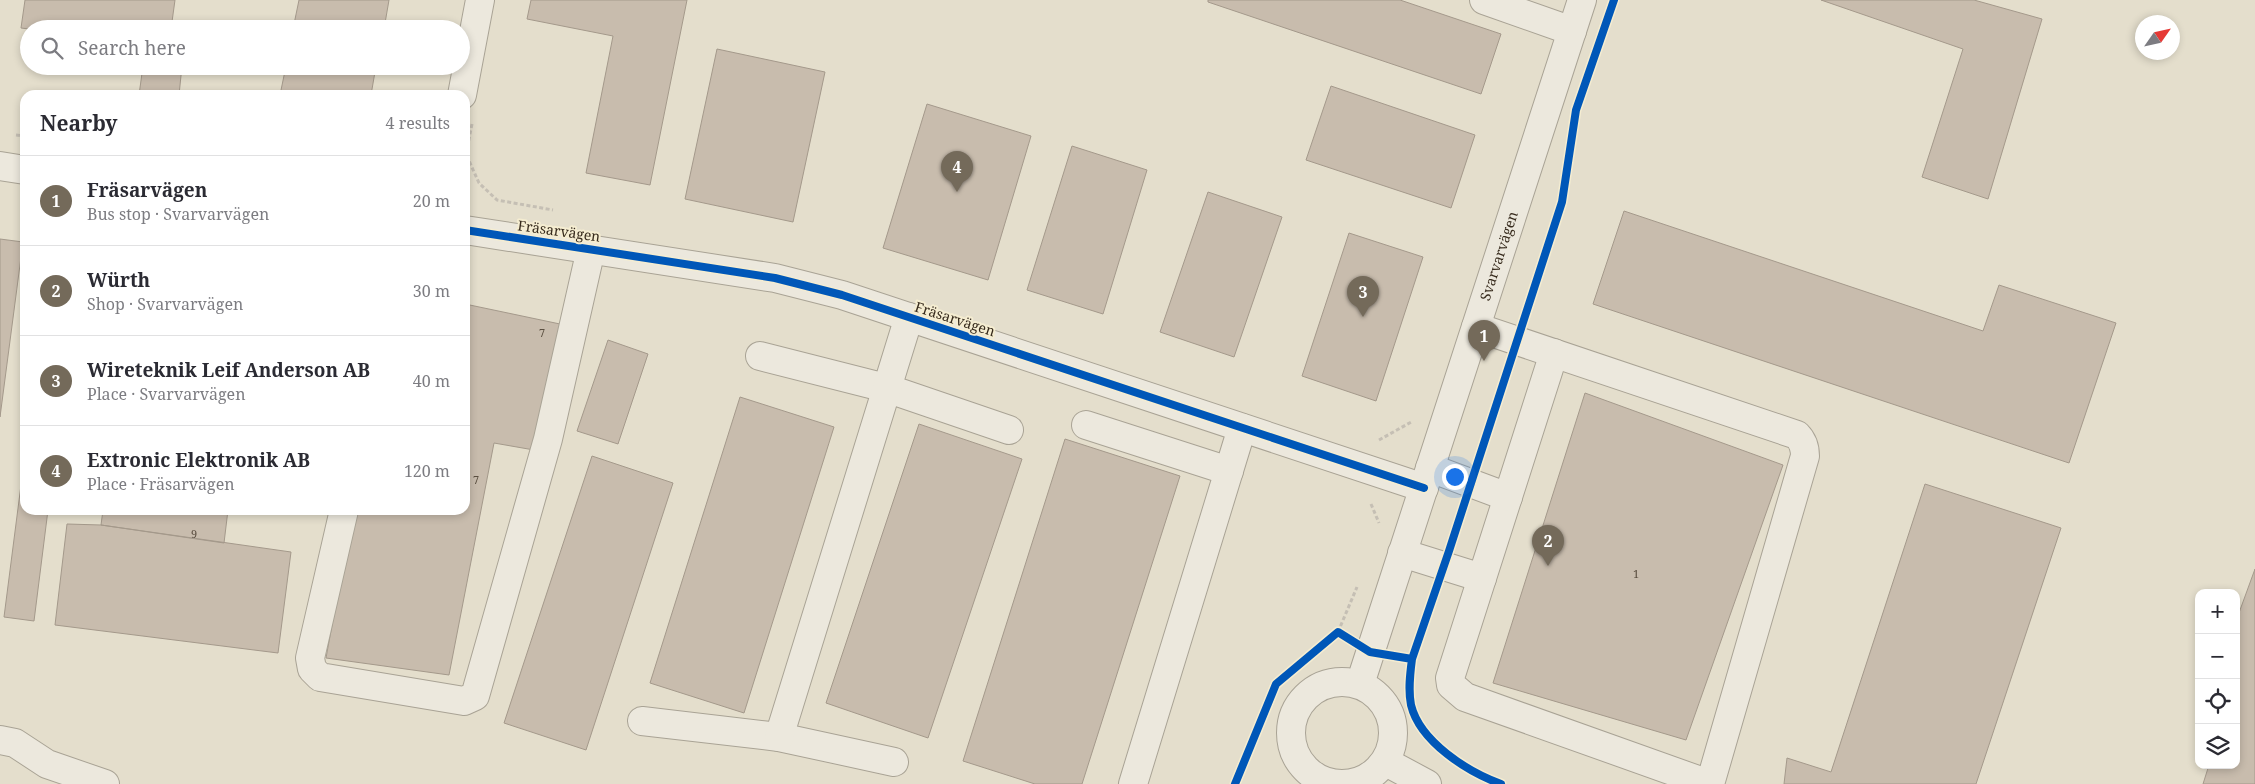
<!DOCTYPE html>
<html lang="en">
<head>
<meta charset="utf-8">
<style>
  :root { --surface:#fff; --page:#f2f2f3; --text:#2b2b33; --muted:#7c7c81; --line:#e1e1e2; --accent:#746a5a }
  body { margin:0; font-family:"Noto Serif",serif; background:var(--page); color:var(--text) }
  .controls { position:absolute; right:15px; bottom:15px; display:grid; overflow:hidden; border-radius:10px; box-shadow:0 2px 8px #0003 }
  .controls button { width:45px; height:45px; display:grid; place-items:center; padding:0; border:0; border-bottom:1px solid var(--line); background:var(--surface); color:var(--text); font:25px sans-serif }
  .compass { position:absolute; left:2135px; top:15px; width:45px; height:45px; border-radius:50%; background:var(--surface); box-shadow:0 2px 8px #0003; rotate:56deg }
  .you { position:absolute; left:1454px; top:476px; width:18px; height:18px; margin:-12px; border:4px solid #fff; border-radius:50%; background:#1a73e8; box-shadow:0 0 0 8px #1a73e833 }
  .badge { display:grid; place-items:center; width:32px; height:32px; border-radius:50%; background:var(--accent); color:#fff; font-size:16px; font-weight:700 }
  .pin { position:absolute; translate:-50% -41px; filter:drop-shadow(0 1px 2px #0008) }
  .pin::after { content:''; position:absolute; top:26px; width:18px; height:15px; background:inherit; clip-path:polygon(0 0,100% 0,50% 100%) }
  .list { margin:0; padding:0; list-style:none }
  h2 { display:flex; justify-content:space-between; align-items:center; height:65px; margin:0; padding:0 20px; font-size:21px }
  h2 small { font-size:16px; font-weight:400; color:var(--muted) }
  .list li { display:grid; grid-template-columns:32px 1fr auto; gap:15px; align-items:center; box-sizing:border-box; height:90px; padding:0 20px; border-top:1px solid var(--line) }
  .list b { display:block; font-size:19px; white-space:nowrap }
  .list p { margin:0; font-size:16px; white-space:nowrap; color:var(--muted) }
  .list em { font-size:16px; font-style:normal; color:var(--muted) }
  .icon { flex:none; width:28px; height:28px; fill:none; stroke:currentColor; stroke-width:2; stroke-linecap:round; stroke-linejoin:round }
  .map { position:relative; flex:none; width:2255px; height:784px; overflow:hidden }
  .search { position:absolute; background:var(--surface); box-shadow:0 2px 8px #0003; left:20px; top:20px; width:450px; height:55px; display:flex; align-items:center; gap:12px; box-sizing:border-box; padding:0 18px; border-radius:28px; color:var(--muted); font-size:19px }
  .panel { position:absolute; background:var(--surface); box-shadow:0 2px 8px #0003; left:20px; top:90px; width:450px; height:425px; border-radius:15px }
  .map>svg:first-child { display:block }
  .building { fill:#c8bcad; stroke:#a4998b }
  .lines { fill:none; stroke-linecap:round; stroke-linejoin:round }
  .minor-casing { stroke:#a9a395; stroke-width:30 }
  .path { stroke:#c5bfb4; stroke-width:3; stroke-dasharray:4 2.5; stroke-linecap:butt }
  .minor { stroke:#ece8dd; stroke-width:28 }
  .cycleway-casing { stroke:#f5edd1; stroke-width:11 }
  .cycleway { stroke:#0057b8; stroke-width:8 }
  .labels { text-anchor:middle; stroke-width:4; stroke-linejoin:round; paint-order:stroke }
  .number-label { font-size:11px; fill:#5b4f41 }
  .street-label { font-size:14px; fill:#372b1d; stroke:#f5edd1 }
</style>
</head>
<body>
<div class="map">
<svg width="2255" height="784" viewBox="0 0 2255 784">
  <rect width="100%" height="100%" fill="#e4decc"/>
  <!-- building -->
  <path class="building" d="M25,0H175L171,29H29L21,28Z
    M299,0H389L384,29H293Z
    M531,0H687L650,185L586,173L613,36L527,19Z
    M1208,0H1400L1501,34L1481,94L1208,2Z
    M1821,0H1974L2042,19L1988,199L1922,177L1963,49Z
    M717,49L825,72L793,222L685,199Z
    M143,66H182L179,95H139Z
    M286,66H376L371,95H280Z
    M1331,86L1475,135L1451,208L1306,160Z
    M927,104L1031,136L988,280L883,248Z
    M1072,146L1147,170L1103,314L1027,290Z
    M1208,192L1282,217L1234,357L1160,332Z
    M1624,211L1983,331L1999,285L2116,323L2069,463L1593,304Z
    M1349,233L1423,257L1376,401L1302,376Z
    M0,239L23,242L0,417Z
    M465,304L560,324L534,450L494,443L449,675L326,658L353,510H465Z
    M608,340L648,354L618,444L577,431Z
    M1585,393L1783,465L1686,740L1493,683Z
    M740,397L834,427L744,713L650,683Z
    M919,424L1022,459L928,738L826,703Z
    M1065,439L1180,476L1082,784H1035L963,761Z
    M25,454V510H48L34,621L4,617Z
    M592,456L673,483L586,750L504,723Z
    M1925,484L2061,528L1976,784H1784L1787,758L1831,772Z
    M103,510H228L224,543L101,525Z
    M67,524L101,525L291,552L278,653L55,625Z
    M2255,569V784H2203L2209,765H2236V621Z"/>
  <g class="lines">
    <defs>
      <g id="minor">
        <path d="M1484,0L1572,31"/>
        <path d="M462,95L480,0"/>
        <path d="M0,166L25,170"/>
        <path d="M465,230L775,278L842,295L1424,488"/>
        <path d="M1476,327L1797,435C1803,441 1805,447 1805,456L1710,784"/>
        <path d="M1554,353L1450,678L1451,685L1465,697L1709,784"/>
        <path d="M760,356L886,388L1009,430"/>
        <path d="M1086,425L1229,471"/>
        <path d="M1430,468L1508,497"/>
        <path d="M344,510L310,658L312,669L320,677L464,701L475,696L548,439L591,249"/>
        <path d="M1402,553L1482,578"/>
        <circle cx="1342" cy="733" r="51"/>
        <path id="s1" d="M1360,684L1582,0"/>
        <path d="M642,721L779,737L894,762"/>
        <path d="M779,737L909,317"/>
        <path d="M0,740L15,743L47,764L105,784"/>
        <path d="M1386,762L1427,784"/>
        <path d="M1133,784L1242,428"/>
      </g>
    </defs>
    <!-- minor casing -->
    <use href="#minor" class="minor-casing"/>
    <!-- path -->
    <path class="path" d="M472,124L466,154L479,183L497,200L553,210
      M16,135L25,136
      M1379,440L1413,421
      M1371,504L1379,523
      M1338,632L1357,587"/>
    <!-- minor -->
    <use href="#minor" class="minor"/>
    <defs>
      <path id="cycleway" d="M465,230L775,278L842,295L1424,488
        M1412,659L1449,551L1562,202L1576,110L1614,0
        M1235,784L1276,684L1338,632L1370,652L1412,659C1410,674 1408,690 1411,705C1420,742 1468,772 1501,784"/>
    </defs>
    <!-- cycleway casing -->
    <use href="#cycleway" class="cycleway-casing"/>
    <!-- cycleway -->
    <use href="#cycleway" class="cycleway"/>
  </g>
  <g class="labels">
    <!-- number labels -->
    <g class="number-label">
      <text x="542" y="337">7</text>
      <text x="476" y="484">7</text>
      <text x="194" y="538">9</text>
      <text x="1636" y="578">1</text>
    </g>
    <!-- street labels -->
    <g class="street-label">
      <text transform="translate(559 231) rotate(8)" y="5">Fräsarvägen</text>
      <text dy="5" stroke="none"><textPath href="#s1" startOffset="450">Svarvarvägen</textPath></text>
      <text transform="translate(955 319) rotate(18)" y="5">Fräsarvägen</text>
    </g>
  </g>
</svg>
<div class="controls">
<button>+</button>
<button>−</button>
<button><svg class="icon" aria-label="locate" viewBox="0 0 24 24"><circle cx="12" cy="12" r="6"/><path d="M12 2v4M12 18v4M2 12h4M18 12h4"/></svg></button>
<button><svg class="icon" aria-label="layers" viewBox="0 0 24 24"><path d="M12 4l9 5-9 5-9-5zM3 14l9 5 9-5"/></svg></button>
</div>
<svg class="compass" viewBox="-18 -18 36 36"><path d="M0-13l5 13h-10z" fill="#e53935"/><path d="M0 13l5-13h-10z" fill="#7c7c81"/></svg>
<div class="you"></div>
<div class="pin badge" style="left:1484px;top:361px">1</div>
<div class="pin badge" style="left:1548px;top:566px">2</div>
<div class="pin badge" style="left:1363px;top:317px">3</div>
<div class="pin badge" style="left:957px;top:192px">4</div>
<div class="search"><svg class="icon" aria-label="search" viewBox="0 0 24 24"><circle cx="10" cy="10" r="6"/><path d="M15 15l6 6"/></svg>Search here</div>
<section class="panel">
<h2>Nearby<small>4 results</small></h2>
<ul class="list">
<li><span class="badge">1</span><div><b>Fräsarvägen</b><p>Bus stop · Svarvarvägen</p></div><em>20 m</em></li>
<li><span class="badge">2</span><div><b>Würth</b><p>Shop · Svarvarvägen</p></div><em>30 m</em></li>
<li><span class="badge">3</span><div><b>Wireteknik Leif Anderson AB</b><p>Place · Svarvarvägen</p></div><em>40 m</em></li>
<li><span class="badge">4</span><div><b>Extronic Elektronik AB</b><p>Place · Fräsarvägen</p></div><em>120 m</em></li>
</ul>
</section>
</div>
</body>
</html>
